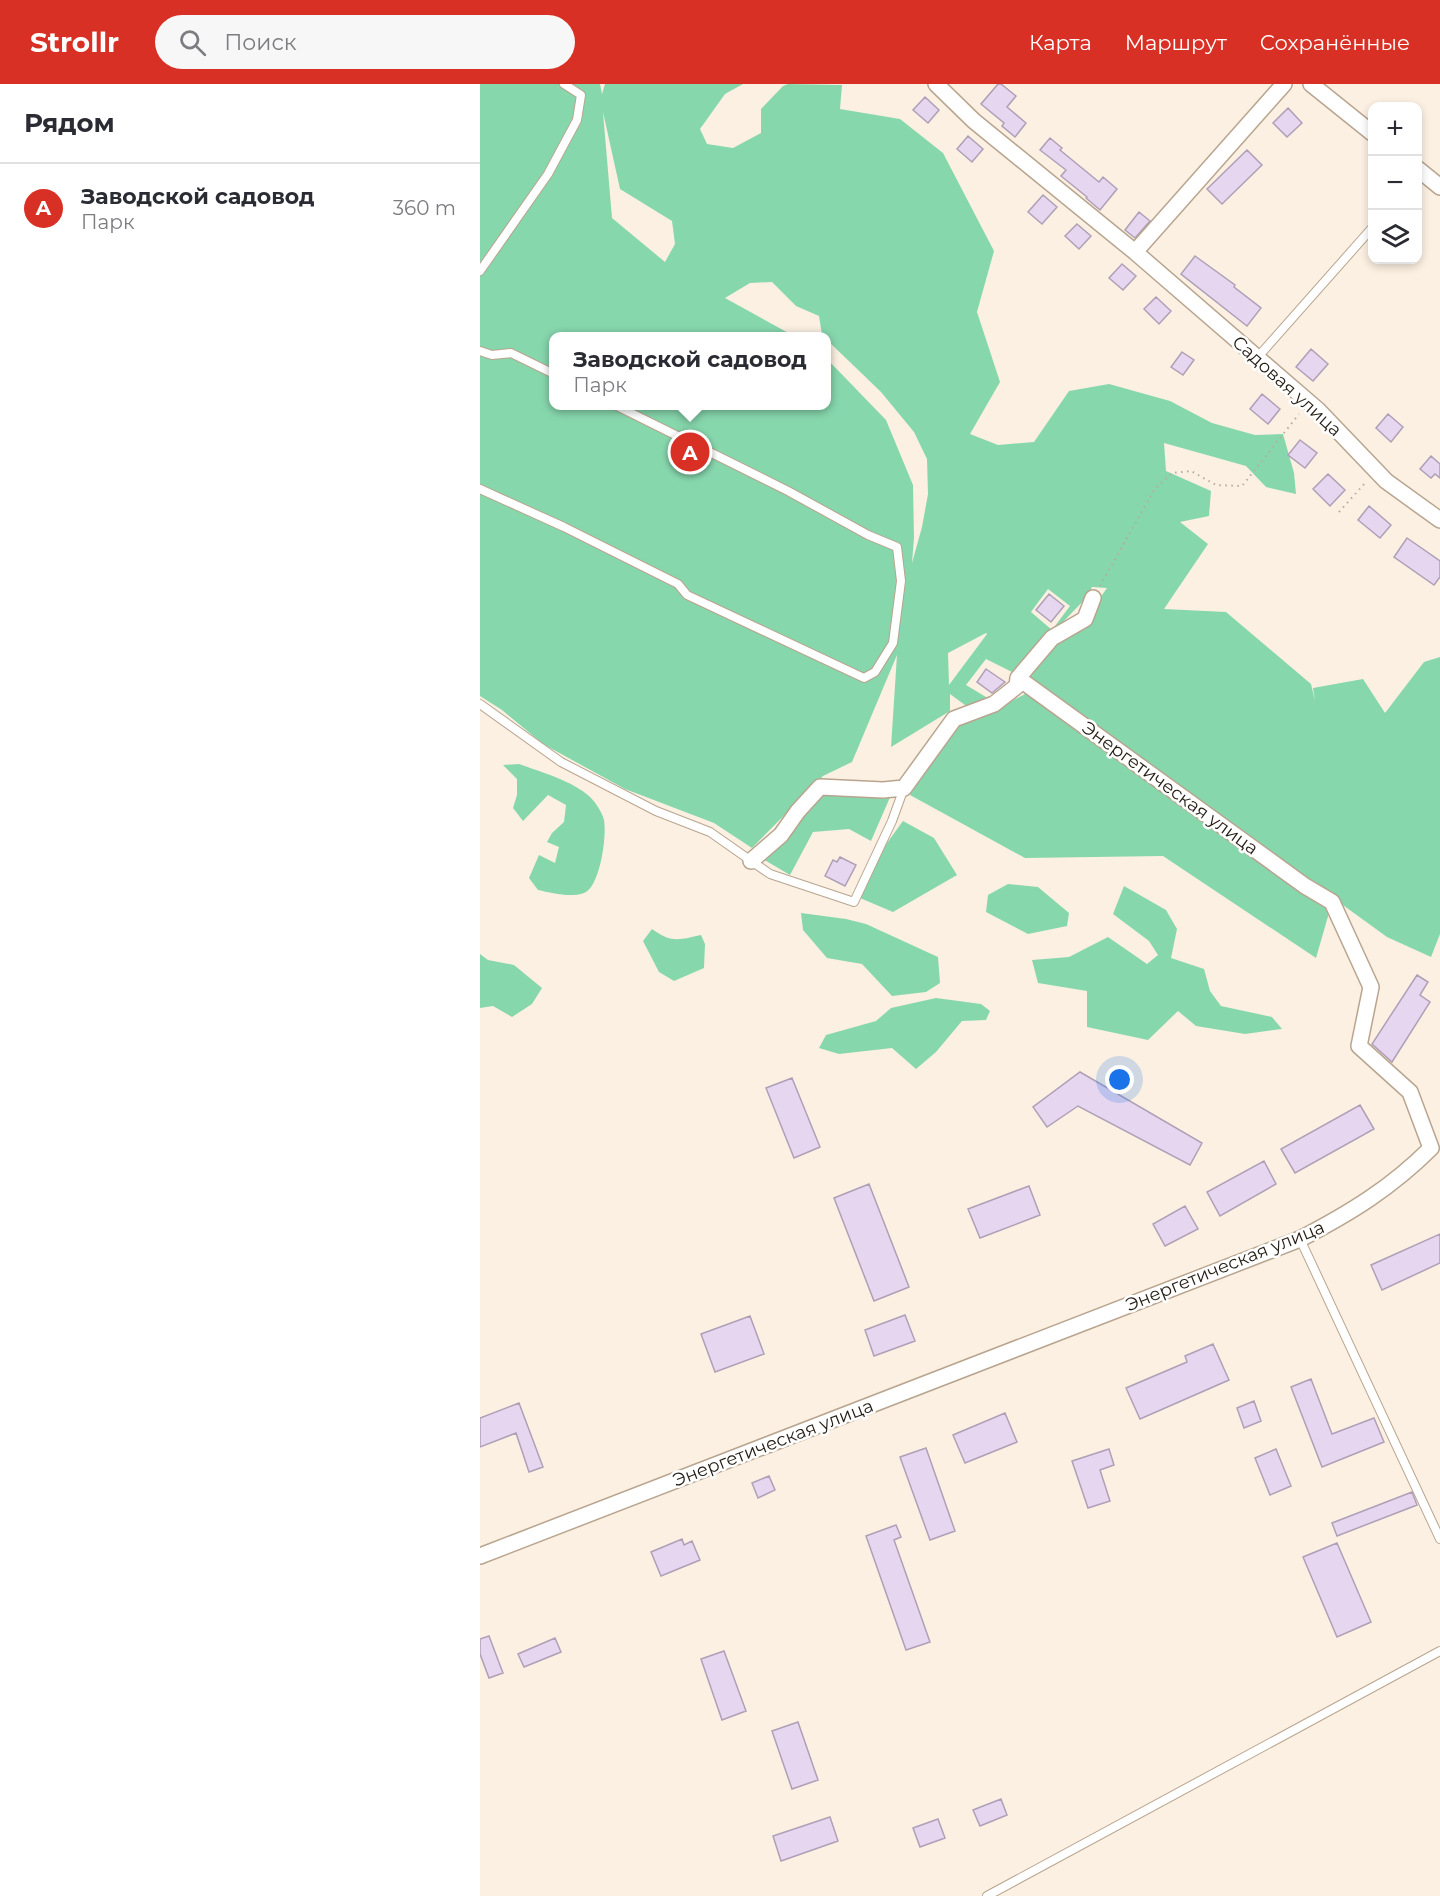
<!DOCTYPE html>
<html lang="ru">
<head>
<meta charset="utf-8">
<style>
  :root { --surface:#fff; --page:#f7f7f7; --text:#2b2b33; --muted:#7c7c81; --line:#e1e1e2; --accent:#d93025 }
  body { margin:0; font-family:Montserrat,sans-serif; background:var(--page); color:var(--text) }
  .controls { position:absolute; right:18px; top:18px; display:grid; overflow:hidden; border-radius:12px; box-shadow:0 3px 9px #0003 }
  .controls button { width:54px; height:54px; display:grid; place-items:center; padding:0; border:0; border-bottom:2px solid var(--line); background:var(--surface); color:var(--text); font:30px sans-serif }
  .you { position:absolute; left:640px; top:996px; width:21px; height:21px; margin:-15px; border:4px solid #fff; border-radius:50%; background:#1a73e8; box-shadow:0 0 0 9px #1a73e833 }
  .badge { display:grid; place-items:center; width:39px; height:39px; border-radius:50%; background:var(--accent); color:#fff; font-size:20px; font-weight:700 }
  .pin { position:absolute; translate:-50% -50%; border:3px solid #fff; box-shadow:0 2px 6px #0006 }
  .popup { position:absolute; left:69px; top:248px; width:282px; height:78px; box-sizing:border-box; display:grid; place-content:center; border-radius:12px; background:var(--surface); filter:drop-shadow(0 2px 4px #0005); font-size:20px; white-space:nowrap; color:var(--muted) }
  .popup b { font-size:22px; color:var(--text) }
  .popup::after { content:''; position:absolute; left:50%; top:100%; margin-left:-12px; border:12px solid transparent; border-top-color:var(--surface) }
  .list { margin:0; padding:0; list-style:none }
  h2 { display:flex; justify-content:space-between; align-items:center; height:78px; margin:0; padding:0 24px; font-size:26px }
  h2 small { font-size:20px; font-weight:400; color:var(--muted) }
  .list li { display:grid; grid-template-columns:39px 1fr auto; gap:18px; align-items:center; box-sizing:border-box; height:90px; padding:0 24px; border-top:2px solid var(--line) }
  .list b { display:block; font-size:22px; white-space:nowrap }
  .list p { margin:0; font-size:20px; white-space:nowrap; color:var(--muted) }
  .list em { font-size:20px; font-style:normal; color:var(--muted) }
  .icon { flex:none; width:33px; height:33px; fill:none; stroke:currentColor; stroke-width:2; stroke-linecap:round; stroke-linejoin:round }
  .map { position:relative; flex:none; width:960px; height:1812px; overflow:hidden }
  header { display:flex; align-items:center; gap:36px; box-sizing:border-box; height:84px; padding:0 30px; background:var(--accent); color:#fff }
  header strong { font-size:28px }
  nav { display:flex; gap:33px; margin-inline-start:auto; font-size:21px }
  .search { width:420px; height:54px; background:var(--page); display:flex; align-items:center; gap:15px; box-sizing:border-box; padding:0 21px; border-radius:33px; color:var(--muted); font-size:22px }
  main { display:flex }
  aside { flex:1; background:var(--surface) }
  .map>svg:first-child { display:block }
  .green { fill:#87d7ad; fill-rule:evenodd }
  .building { fill:#e7d6ef; stroke:#af9fb7; stroke-width:1.5 }
  .lines { fill:none; stroke-linecap:round; stroke-linejoin:round }
  .service-casing { stroke:#b8a58f; stroke-width:10 }
  .minor-casing { stroke:#b8a58f; stroke-width:18 }
  .path { stroke:#b6ab9f; stroke-width:2; stroke-dasharray:1.5 4.5; stroke-linecap:butt }
  .service { stroke:#fff; stroke-width:8 }
  .minor { stroke:#fff; stroke-width:15 }
  .labels { text-anchor:middle; stroke-width:5; stroke-linejoin:round; paint-order:stroke }
  .street-label { font-size:18px; fill:#231c13; stroke:#fff }
</style>
</head>
<body>
<header>
<strong>Strollr</strong>
<div class="search"><svg class="icon" aria-label="search" viewBox="0 0 24 24"><circle cx="10" cy="10" r="6"/><path d="M15 15l6 6"/></svg>Поиск</div>
<nav><a>Карта</a><a>Маршрут</a><a>Сохранённые</a></nav>
</header>
<main>
<aside>
<h2>Рядом<small></small></h2>
<ul class="list">
<li><span class="badge">A</span><div><b>Заводской садовод</b><p>Парк</p></div><em>360 m</em></li>
</ul>
</aside>
<div class="map">
<svg width="960" height="1812" viewBox="0 0 960 1812">
  <rect width="100%" height="100%" fill="#fcf0e2"/>
  <!-- green -->
  <path class="green" d="M0,0H120L122,10L125,0H263L245,10L220,45L227,60L253,64L281,49V25L303,2L308,0L362,1L360,25L420,35L463,69L514,167L497,228L520,298L490,350L518,361L554,358L589,307L629,300L690,317L732,339L775,351L803,350L814,389L816,410L786,403L766,382L684,359L686,387L731,407L729,432L700,438L728,460L684,525L746,528L831,600L835,617L833,604L883,595L905,629L944,578L960,573V850L951,873L907,853L547,592L585,548L609,540L622,511L627,504L612,503L607,513L534,589L506,575L486,601L511,616L489,624L470,610V627L411,663L417,571L372,678L343,692L272,764L234,739L145,705L63,660L22,626L0,612ZM123,28L140,105L192,137L195,160L185,178L132,134ZM292,198L316,222L339,232L342,251L346,252L347,256L401,308L434,348L447,375L448,410L442,443L432,479L434,454L433,401L406,336L347,275L346,322H74V252H314L245,214L270,199ZM568,505L590,522L572,546L551,528ZM506,549L507,550L469,601L468,569Z
    M549,608L851,822L836,874L683,772L545,774L430,711L441,682L471,643L505,631Z
    M39,680C61,688 93,697 110,713C115,717 123,730 124,736C127,752 120,803 104,809C90,814 72,809 58,806L49,794L59,771L75,779L79,763L67,758L72,749L84,738L86,721L68,711L43,737L33,724L37,711V695L23,681Z
    M342,710L411,711L391,757L369,745L333,748L310,791L281,774Z
    M423,737L454,754L477,791L413,828L380,814L404,763Z
    M528,800L558,803L589,829L587,842L548,850L506,828L508,811Z
    M644,802L686,826L697,845L691,874L724,885L730,907L741,922L792,933L802,945L765,950L716,942L698,927L668,956L607,943V907L558,899L552,876L589,873L628,853L667,880L678,871L669,857L633,830Z
    M321,829L366,835L386,840L458,873L460,899L446,908L412,912L382,880L347,874L323,846Z
    M172,845C191,859 199,856 221,851L225,860L224,884L194,897L179,888L163,857Z
    M0,870L8,876L34,881L62,904L52,920L32,933L13,922L0,924Z
    M456,914L501,920L510,927L506,936L482,937L456,968L436,985L412,964L359,970L339,964L346,951L396,937L411,924Z"/>
  <!-- building -->
  <path class="building" d="M518,0H521L536,12L527,23L546,39L535,53L522,42L524,39L501,20Z
    M445,13L459,26L448,39L433,26Z
    M808,24L822,39L807,53L793,39Z
    M488,52L503,65L492,78L477,65Z
    M570,54L582,64L580,66L619,98L623,93L637,105L620,126L606,114L607,113L581,92L586,86L560,66Z
    M767,66L782,81L742,120L727,105Z
    M563,111L577,123L562,140L548,128Z
    M659,128L670,137L655,154L645,146Z
    M597,140L611,152L599,165L585,152Z
    M715,172L755,201L754,203L781,224L767,242L701,190Z
    M642,180L656,192L643,206L629,194Z
    M676,213L691,227L679,240L664,225Z
    M831,265L848,280L833,297L816,283Z
    M702,268L714,276L703,291L691,283Z
    M782,310L800,325L788,340L770,325Z
    M908,330L923,343L911,358L896,344Z
    M820,356L837,369L825,384L808,371Z
    M951,372L960,380V394L955,390L951,394L940,385Z
    M848,390L865,406L850,422L833,405Z
    M889,422L911,441L900,454L878,436Z
    M927,454L960,477V493L954,501L914,473Z
    M569,510L584,522L571,538L556,526Z
    M506,585L525,598L512,609L497,598Z
    M360,773L376,781L365,802L345,792L353,776L357,778Z
    M937,891L948,898L940,911L950,918L912,978L892,960Z
    M600,988L722,1059L710,1081L598,1022L567,1043L553,1023Z
    M312,994L340,1063L314,1074L286,1004Z
    M880,1021L894,1045L815,1089L801,1065Z
    M784,1077L796,1100L740,1132L727,1108Z
    M389,1100L429,1203L394,1217L354,1114Z
    M549,1102L560,1131L500,1154L488,1125Z
    M705,1122L718,1145L685,1162L673,1140Z
    M960,1150V1179L902,1206L891,1181Z
    M425,1231L435,1257L394,1272L385,1246Z
    M270,1232L284,1270L235,1288L221,1250Z
    M733,1260L749,1296L660,1335L646,1304L707,1278L705,1272Z
    M831,1295L852,1350L894,1334L904,1358L842,1383L811,1303Z
    M774,1317L781,1337L764,1344L757,1324Z
    M39,1319L63,1383L49,1388L36,1349L0,1363V1334Z
    M525,1329L537,1358L485,1379L473,1351Z
    M446,1364L475,1447L450,1456L420,1373Z
    M629,1365L634,1381L620,1386L630,1417L608,1424L592,1377Z
    M796,1365L811,1402L790,1411L775,1374Z
    M289,1392L295,1406L278,1414L272,1399Z
    M932,1408L937,1421L857,1452L852,1439Z
    M416,1441L421,1453L414,1456L450,1558L426,1566L386,1452Z
    M202,1455L204,1461L212,1457L220,1476L181,1492L171,1468Z
    M857,1459L891,1538L857,1553L823,1473Z
    M9,1552L23,1589L9,1594L0,1570V1555Z
    M75,1554L81,1568L44,1583L38,1570Z
    M244,1567L266,1627L242,1636L221,1575Z
    M318,1638L338,1696L312,1705L292,1647Z
    M521,1715L527,1731L500,1742L493,1726Z
    M350,1733L358,1757L301,1777L293,1752Z
    M458,1735L465,1754L440,1763L433,1744Z"/>
  <g class="lines">
    <defs>
      <path id="service" d="M0,187L68,90L97,36L101,11L84,0
        M0,267L12,271L31,269L74,290
        M777,274L892,144
        M0,405L84,443L198,500L207,511L384,594L395,588L413,559L421,497L417,463L388,451L308,407L137,322
        M0,620L81,678L176,727L230,748L290,790L374,818L412,737L424,704
        M820,1155L960,1455
        M507,1812L960,1567"/>
      <path id="minor" d="M456,0L494,37L655,168L838,326L906,397L960,436
        M831,0L892,49
        M938,85L960,103
        M655,168L804,0
        M271,777L301,751L318,727L340,703L403,706L424,704L474,635L514,620L537,602L538,594L572,554L605,535L613,514
        M0,1472L820,1155C870,1129 911,1104 951,1064L930,1008L879,962L891,903L852,818L825,802L538,594"/>
    </defs>
    <!-- service casing -->
    <use href="#service" class="service-casing"/>
    <!-- minor casing -->
    <use href="#minor" class="minor-casing"/>
    <!-- path -->
    <path class="path" d="M859,428L886,398
      M620,502L674,406L692,389L711,387L736,401L762,402L819,330"/>
    <!-- service -->
    <use href="#service" class="service"/>
    <!-- minor -->
    <use href="#minor" class="minor"/>
  </g>
  <g class="labels">
    <!-- street labels -->
    <g class="street-label">
      <text transform="translate(807 302) rotate(42)" y="6">Садовая улица</text>
      <text transform="translate(690 704) rotate(36)" y="6">Энергетическая улица</text>
      <text transform="translate(745 1182) rotate(-22)" y="6">Энергетическая улица</text>
      <text transform="translate(293 1359) rotate(-21)" y="6">Энергетическая улица</text>
    </g>
  </g>
</svg>
<div class="controls">
<button>+</button>
<button>−</button>
<button><svg class="icon" aria-label="layers" viewBox="0 0 24 24"><path d="M12 4l9 5-9 5-9-5zM3 14l9 5 9-5"/></svg></button>
</div>
<div class="you"></div>
<div class="pin badge" style="left:210px;top:368px">A</div>
<div class="popup"><b>Заводской садовод</b>Парк</div>
</div>
</main>
</body>
</html>
